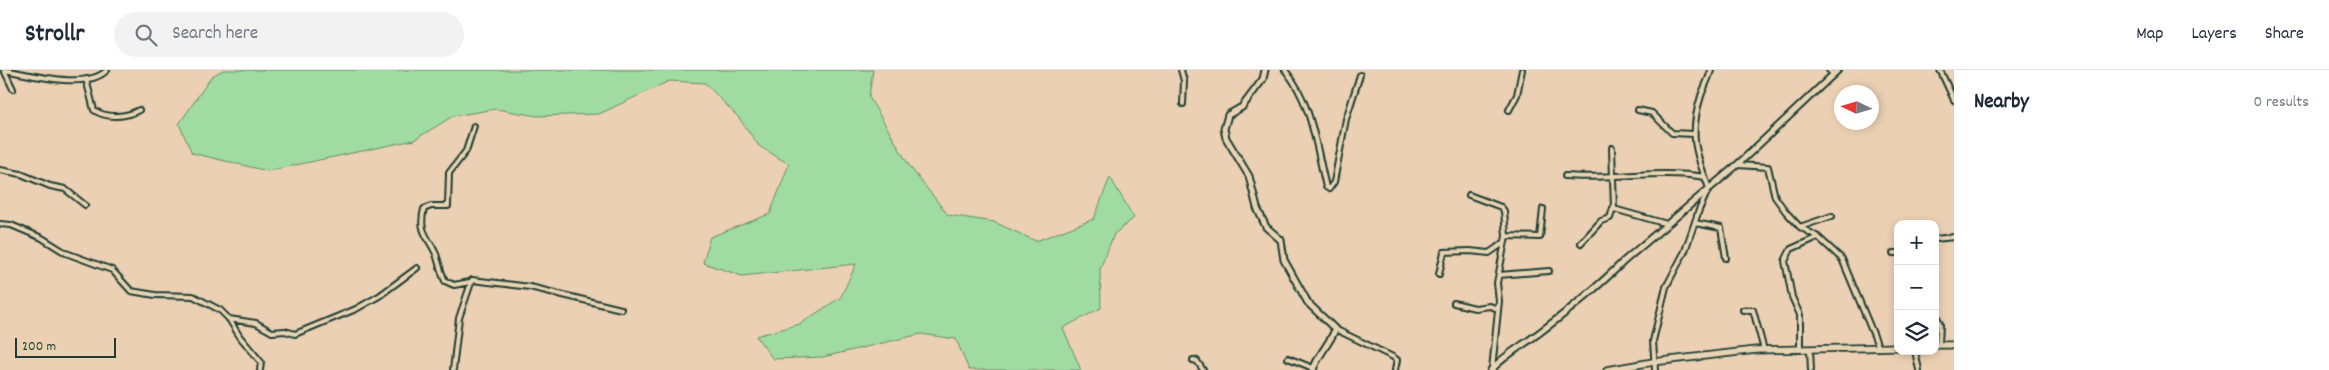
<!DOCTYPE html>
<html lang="en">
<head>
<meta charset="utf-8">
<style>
  :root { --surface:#fff; --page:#f2f2f3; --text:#1f2937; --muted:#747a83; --line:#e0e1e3 }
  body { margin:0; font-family:Dekko,sans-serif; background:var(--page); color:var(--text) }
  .controls { position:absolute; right:15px; bottom:15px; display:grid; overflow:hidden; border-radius:10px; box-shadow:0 2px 8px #0003 }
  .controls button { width:45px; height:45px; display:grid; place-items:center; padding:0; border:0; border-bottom:1px solid var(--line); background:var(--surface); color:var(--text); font:25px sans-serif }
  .compass { position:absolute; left:1834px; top:15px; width:45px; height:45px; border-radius:50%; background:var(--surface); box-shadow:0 2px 8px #0003; rotate:274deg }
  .scale { position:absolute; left:15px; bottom:12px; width:101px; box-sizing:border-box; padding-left:5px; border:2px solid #1f3d34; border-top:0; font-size:14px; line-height:18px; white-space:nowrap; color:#1f3d34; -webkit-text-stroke:4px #e8d4b2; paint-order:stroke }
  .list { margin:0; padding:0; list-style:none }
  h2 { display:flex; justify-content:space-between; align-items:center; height:65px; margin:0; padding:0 20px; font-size:21px }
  h2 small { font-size:16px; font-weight:400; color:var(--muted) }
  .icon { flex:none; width:28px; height:28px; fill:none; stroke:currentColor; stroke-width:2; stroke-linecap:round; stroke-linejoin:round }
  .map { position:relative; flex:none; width:1954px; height:300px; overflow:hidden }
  header { display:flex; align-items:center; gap:30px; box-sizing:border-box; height:70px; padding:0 25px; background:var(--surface); border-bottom:1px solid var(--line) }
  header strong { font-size:24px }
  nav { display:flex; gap:28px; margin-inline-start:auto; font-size:18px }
  .search { width:350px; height:45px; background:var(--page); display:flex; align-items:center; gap:12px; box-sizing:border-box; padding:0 18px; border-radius:28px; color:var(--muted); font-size:19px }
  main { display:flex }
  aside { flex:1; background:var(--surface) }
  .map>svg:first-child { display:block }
  .green { fill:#a0dca2; stroke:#608c6b }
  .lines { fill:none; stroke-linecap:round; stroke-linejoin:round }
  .minor-casing { stroke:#1f3d34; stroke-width:8 }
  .tertiary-casing { stroke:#1f3d34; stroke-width:9 }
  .secondary-casing { stroke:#1f3d34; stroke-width:9 }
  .minor { stroke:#e8d4b2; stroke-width:4 }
  .tertiary { stroke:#e8d4b2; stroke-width:5 }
  .secondary { stroke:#e8d4b2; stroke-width:5.5 }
</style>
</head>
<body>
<header>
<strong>Strollr</strong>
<div class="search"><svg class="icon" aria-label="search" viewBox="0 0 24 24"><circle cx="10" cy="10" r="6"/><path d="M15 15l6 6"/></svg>Search here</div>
<nav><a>Map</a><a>Layers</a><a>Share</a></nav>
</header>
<main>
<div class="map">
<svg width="1954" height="300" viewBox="0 0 1954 300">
  <rect width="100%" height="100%" fill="#ecd0b3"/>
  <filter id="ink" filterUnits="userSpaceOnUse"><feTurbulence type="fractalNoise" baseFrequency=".02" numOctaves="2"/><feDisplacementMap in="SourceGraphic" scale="10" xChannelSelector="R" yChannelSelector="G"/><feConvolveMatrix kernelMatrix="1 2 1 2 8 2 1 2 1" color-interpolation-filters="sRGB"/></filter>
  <g filter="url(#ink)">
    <!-- green -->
    <path class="green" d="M223,0H873L869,27L910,97L948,145L994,152L1036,171L1094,149L1110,107L1134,148L1114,164L1100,199L1101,238L1063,258L1081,300H969L956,269L921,264L823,287L773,289L756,266L800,254L841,227L856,194L742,206L703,193L710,167L770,144L789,94L759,76L739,48L705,13L669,11L599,44L537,46L496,39L453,46L414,70L267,101L192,83L179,54L212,6Z"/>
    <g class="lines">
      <defs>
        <path id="minor" d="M4,0C29,4 87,21 107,0
          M4,0L13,19
          M1181,0L1184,11L1183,34
          M1285,0C1312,32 1316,77 1326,117L1329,119L1334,112L1346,49L1360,5
          M1829,0L1833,4
          M1940,0L1954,30
          M86,9L94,40C107,49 126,47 139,40
          M1509,40L1517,25L1522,0
          M1638,40L1652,43L1672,63L1693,64
          M1612,78L1614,139L1667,154
          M1738,95L1768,97L1775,127L1786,142L1800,157L1818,167L1842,189L1879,278
          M0,100L21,104L50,116L65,119L85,135
          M1565,106C1612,110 1658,99 1705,107
          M1469,125L1501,137L1504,141L1506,166L1497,213L1499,231L1492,299
          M1695,153L1721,158L1726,188
          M0,154L11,155L42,168L66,183L112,200L131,221L155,225L193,226L220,240L229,249L240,267L261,292L260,300
          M1800,157L1832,146
          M1506,166L1540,167L1543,139
          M1935,169L1954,167
          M1581,173L1601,151L1610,148L1613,138
          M1893,183H1898
          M1439,204L1444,182L1470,181L1489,183L1505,172
          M1499,205L1549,201
          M470,212L454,215L445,211C441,203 439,193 436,184C428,166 418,162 424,139L431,136H448L449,103L466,81L474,56
          M1454,233L1475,238L1490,236L1498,239
          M1743,240H1753L1764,280
          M1935,242L1940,254L1939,275
          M229,249L256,253L272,262L285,261L295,264L356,239L379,226L417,198
          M1335,259L1393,287L1397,290L1395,300
          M1810,279L1811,300
          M1800,280V245L1792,227L1785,191L1791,179L1818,167
          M1915,281L1919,300
          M1288,288L1313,298
          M1193,290L1197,291L1203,300
          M453,300L459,248L472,210L530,217L621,239
          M1655,300L1653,271L1666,217L1685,181L1699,140L1709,118C1695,82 1689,64 1701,26C1704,17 1709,9 1711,0"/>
        <path id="tertiary" d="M1265,0L1263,9L1242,37L1228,45L1224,59L1226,68L1249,106L1257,138L1266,157L1281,170L1284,190L1308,233L1335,259C1333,269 1317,286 1313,300
          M1491,300C1502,288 1515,280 1528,271C1561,247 1595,220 1624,191L1737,95L1838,0"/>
        <path id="secondary" d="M1935,275H1954
          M1607,300L1653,292L1756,280L1898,277"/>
      </defs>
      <!-- minor casing -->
      <use href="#minor" class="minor-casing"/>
      <!-- tertiary casing -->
      <use href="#tertiary" class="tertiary-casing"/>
      <!-- secondary casing -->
      <use href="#secondary" class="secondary-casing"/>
      <!-- minor -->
      <use href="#minor" class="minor"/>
      <!-- tertiary -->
      <use href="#tertiary" class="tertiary"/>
      <!-- secondary -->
      <use href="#secondary" class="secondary"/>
    </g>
  </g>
</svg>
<div class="controls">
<button>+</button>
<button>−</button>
<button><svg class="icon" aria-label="layers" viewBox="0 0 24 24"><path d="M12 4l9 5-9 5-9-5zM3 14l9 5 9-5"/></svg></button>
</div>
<svg class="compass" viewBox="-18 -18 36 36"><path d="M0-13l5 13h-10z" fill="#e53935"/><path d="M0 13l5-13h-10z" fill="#747a83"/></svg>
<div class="scale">200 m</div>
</div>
<aside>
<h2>Nearby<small>0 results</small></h2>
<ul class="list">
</ul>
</aside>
</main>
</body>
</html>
